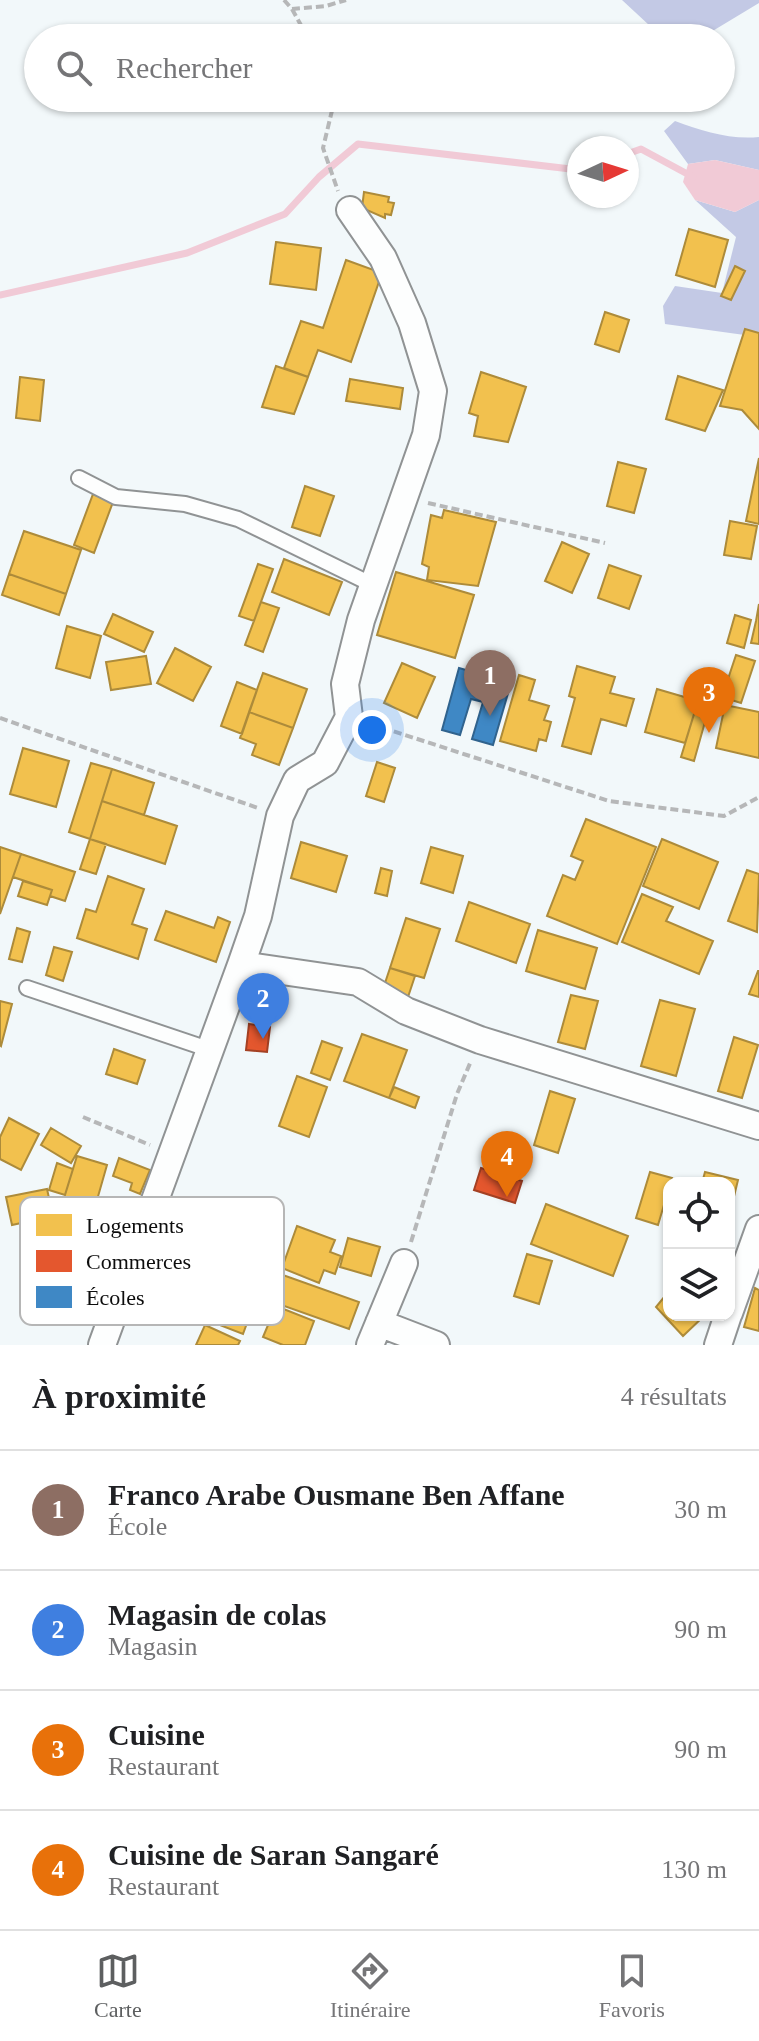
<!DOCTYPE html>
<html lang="fr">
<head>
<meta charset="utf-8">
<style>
  :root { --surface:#fff; --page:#f6f6f6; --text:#202124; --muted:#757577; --line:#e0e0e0; --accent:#5d5f60 }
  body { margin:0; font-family:Georgia,serif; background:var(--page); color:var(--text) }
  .controls { position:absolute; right:24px; bottom:24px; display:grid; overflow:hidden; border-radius:16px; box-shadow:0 2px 6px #0004 }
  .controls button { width:72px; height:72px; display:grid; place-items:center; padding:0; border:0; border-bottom:2px solid var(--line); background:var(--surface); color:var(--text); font:40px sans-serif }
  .compass { position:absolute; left:567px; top:136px; width:72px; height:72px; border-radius:50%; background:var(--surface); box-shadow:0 2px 6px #0004; rotate:86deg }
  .you { position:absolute; left:372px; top:730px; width:28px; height:28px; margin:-20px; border:6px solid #fff; border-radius:50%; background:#1a73e8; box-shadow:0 0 0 12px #1a73e833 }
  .badge { display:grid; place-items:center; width:52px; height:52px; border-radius:50%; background:var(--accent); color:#fff; font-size:26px; font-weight:700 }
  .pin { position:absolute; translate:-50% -66px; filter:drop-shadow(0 2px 4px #0008) }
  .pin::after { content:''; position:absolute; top:42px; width:28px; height:24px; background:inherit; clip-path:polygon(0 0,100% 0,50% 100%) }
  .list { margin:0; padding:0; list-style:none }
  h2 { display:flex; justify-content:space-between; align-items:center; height:104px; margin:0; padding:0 32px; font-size:34px }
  h2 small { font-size:26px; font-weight:400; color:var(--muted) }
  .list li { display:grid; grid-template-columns:52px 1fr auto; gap:24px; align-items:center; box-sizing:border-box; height:120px; padding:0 32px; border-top:2px solid var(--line) }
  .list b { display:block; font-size:30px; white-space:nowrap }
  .list p { margin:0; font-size:26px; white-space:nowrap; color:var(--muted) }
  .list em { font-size:26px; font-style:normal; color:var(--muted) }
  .icon { flex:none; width:44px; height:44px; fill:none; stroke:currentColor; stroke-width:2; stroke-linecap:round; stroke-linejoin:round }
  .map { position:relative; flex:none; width:759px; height:1345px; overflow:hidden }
  .search { position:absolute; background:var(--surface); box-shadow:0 2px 6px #0004; left:24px; right:24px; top:24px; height:88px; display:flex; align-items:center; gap:20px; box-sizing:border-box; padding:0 28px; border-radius:44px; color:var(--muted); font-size:30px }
  .sheet { height:584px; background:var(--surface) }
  nav { display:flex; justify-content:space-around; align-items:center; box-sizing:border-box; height:112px; border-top:2px solid var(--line); background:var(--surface); font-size:22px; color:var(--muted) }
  nav a { display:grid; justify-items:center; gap:4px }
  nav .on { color:var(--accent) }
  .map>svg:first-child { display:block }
  .forest { fill:#c3c9e5 }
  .water { fill:#f1cad6 }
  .homes { fill:#f2c14e; stroke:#ad8b3a; stroke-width:2 }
  .shops { fill:#e4572e; stroke:#a44124; stroke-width:2 }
  .schools { fill:#3f88c5; stroke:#30638e; stroke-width:2 }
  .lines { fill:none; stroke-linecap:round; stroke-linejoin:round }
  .stream { stroke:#f1cad6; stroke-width:7 }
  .lane-casing { stroke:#909394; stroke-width:18 }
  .street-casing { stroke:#909394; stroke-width:30 }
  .path { stroke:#b6b7b8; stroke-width:4; stroke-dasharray:8 4; stroke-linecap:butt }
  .lane { stroke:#fdfefe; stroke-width:14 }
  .street { stroke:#fdfefe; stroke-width:26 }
  .key { fill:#fff; stroke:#b6b6b6; stroke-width:2 }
  .key-label { font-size:22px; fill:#0d0d0d }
</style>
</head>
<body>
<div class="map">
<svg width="759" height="1345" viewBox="0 0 759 1345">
  <rect width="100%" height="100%" fill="#f2f8fa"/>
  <!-- forest -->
  <path class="forest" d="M622,0H759V3L701,38H663Z
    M675,121C702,131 730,140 759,137V170L715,160L688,164L664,131Z
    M695,200L735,212L759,200V337L665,324L663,306L675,286L722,293L736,237Z"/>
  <!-- water -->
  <path class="water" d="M715,160L759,170V200L735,212L695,200L683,182L688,164Z"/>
  <!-- homes -->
  <path class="homes" d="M364,192L389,197L388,202L394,203L391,215L385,214V218L362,208Z
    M689,229L728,240L715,287L676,275Z
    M276,242L321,248L316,290L270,284Z
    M346,260L382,273L351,362L318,350L308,377L284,368L301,321L323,328Z
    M735,266L745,271L731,300L721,296Z
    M605,312L629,320L619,352L595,344Z
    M745,329L759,333V429L742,410L720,406Z
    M276,366L308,377L294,414L262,407Z
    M481,372L526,387L508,442L474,436L478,416L469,413Z
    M678,376L723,390L705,431L666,419Z
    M20,377L44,380L40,421L16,418Z
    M350,379L403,388L400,409L346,401Z
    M759,458V524L746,521Z
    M618,462L646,469L634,513L607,506Z
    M305,486L334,496L320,536L292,527Z
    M93,494L113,502L94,553L74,545Z
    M444,510L496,522L478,586L427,580L429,567L422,564L431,515L442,518Z
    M730,521L757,526L751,559L724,555Z
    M24,531L81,550L66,594L9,574Z
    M562,542L589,554L572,593L545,581Z
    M284,559L342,582L329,615L272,592Z
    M258,564L273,569L254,621L239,616Z
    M609,565L641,576L629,609L598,598Z
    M396,572L474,595L455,658L377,635Z
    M9,574L66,594L59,615L2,595Z
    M261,602L279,608L263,652L245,645Z
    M759,604V644L751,643L756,621Z
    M113,614L153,632L144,652L104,634Z
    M735,615L751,620L744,648L727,643Z
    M67,626L101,636L90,678L56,668Z
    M175,648L211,667L193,701L157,683Z
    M736,655L755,661L741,703L722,697Z
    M146,656L151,684L111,690L106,662Z
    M402,663L435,677L417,718L384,703Z
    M577,666L615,677L610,693L634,699L626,726L601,719L591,754L562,746L575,698L569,696Z
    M263,673L307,689L293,728L249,712Z
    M519,675L535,680L529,700L549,706L544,720L551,722L546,741L539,739L536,751L500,741Z
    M237,682L257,690L242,734L221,726Z
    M657,689L698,701L685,743L645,732Z
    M698,701L710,704L694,761L681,757Z
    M725,705L759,712V758L716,748Z
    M249,712L293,728L279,765L252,755L256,744L240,738Z
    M23,748L69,761L56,807L10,794Z
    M377,762L395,768L384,802L366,796Z
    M91,763L112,769L90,839L69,832Z
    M112,769L154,783L144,815L102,801Z
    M102,801L177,826L165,864L90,839Z
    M586,819L656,847L617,944L547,916L563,875L575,880L583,861L571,856Z
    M90,839L106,844L96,874L80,869Z
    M662,839L718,862L699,909L643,886Z
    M301,842L347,856L336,892L291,878Z
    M0,847L21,854L0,914Z
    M431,847L463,856L453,893L421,883Z
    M21,854L75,872L65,901L50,896L52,890L13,877Z
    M381,868L392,871L387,896L375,893Z
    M747,870L759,874L757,932L728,921Z
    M108,876L144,889L132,924L147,929L138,959L77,938L86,909L96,912Z
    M23,881L52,890L47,905L18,896Z
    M642,894L673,907L666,921L713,941L699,974L622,942Z
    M469,902L530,924L516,963L456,941Z
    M166,911L214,928L218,917L230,922L216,962L155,940Z
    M406,918L440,929L424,978L390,968Z
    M17,928L30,932L22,962L9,959Z
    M538,930L597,948L585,989L526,971Z
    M54,947L72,952L63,981L46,975Z
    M390,968L415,976L408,997L383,989Z
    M758,971H759V997L749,994Z
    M571,995L598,1001L585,1049L558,1042Z
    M660,1000L695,1009L676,1076L641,1066Z
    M0,1001L12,1004L1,1046L0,1045Z
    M362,1034L407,1050L389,1098L344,1081Z
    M734,1037L758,1045L742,1098L718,1091Z
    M322,1041L342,1048L330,1080L311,1073Z
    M114,1049L145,1060L137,1084L106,1074Z
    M297,1076L327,1087L309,1137L279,1126Z
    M394,1087L419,1097L415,1108L389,1098Z
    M550,1091L575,1099L558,1153L534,1145Z
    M9,1118L39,1134L21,1170L0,1159V1137Z
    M51,1128L81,1146L71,1163L41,1145Z
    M77,1156L107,1165L95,1207L125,1216L120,1233L59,1214Z
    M119,1158L150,1170L140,1194L130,1190L132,1183L113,1176Z
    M57,1163L73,1169L65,1195L49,1190Z
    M650,1172L672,1178L658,1225L636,1218Z
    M705,1172L738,1180L729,1217V1183H702Z
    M47,1189L53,1216L12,1225L6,1197Z
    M546,1204L628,1236L613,1276L531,1244Z
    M297,1226L335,1240L330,1252L341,1256L335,1274L324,1270L319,1283L282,1268Z
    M348,1238L380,1247L371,1276L340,1267Z
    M527,1254L552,1261L539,1304L514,1296Z
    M280,1274L359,1302L349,1329L270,1301Z
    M232,1284L258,1293L243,1334L217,1324Z
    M755,1288L759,1290V1331L744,1327Z
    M669,1291V1315H705L683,1336L656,1307Z
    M276,1306L314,1321L305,1345H283L263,1337Z
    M205,1325L240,1341L238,1345H196Z"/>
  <!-- shops -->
  <path class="shops" d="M249,1024L270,1027L267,1052L246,1050Z
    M481,1168L522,1181L515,1203L474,1190Z"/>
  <!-- schools -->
  <path class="schools" d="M459,668L511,683L493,745L472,739L483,702L471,699L460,735L442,730Z"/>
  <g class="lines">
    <!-- stream -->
    <path class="stream" d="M627,154L641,149L693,177
      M0,295L187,253L285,214L319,177L358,144L579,170"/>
    <defs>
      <path id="lane" d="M79,478L116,497L185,504L238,519L373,585
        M27,988L211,1050"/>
      <path id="street" d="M241,965L258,916L280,816L297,780L325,763L349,717L345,684L361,620L426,435L433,391L412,323L383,258L350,210
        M729,1313L759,1229
        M379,1323L436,1345
        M102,1345L241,965L358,982L406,1011L480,1040L759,1126
        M370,1345L404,1263
        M718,1345L728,1315"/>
    </defs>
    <!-- lane casing -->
    <use href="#lane" class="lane-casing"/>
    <!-- street casing -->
    <use href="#street" class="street-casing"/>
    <!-- path -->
    <path class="path" d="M284,0L292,9L326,6L346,0
      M292,9L308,38
      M335,98L323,148L338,191
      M428,503L605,543
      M0,718L258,808
      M371,724L609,801L724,816L759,797
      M83,1117L150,1145
      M411,1242L457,1094L471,1061"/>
    <!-- lane -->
    <use href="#lane" class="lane"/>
    <!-- street -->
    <use href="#street" class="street"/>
  </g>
  <!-- legend -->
  <rect x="20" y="1197" width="264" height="128" rx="12" class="key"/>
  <rect x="36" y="1214" width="36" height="22" fill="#f2c14e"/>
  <rect x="36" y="1250" width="36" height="22" fill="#e4572e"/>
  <rect x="36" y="1286" width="36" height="22" fill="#3f88c5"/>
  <g class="key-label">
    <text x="86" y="1233">Logements</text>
    <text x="86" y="1269">Commerces</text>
    <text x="86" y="1305">Écoles</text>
  </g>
</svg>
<div class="controls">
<button><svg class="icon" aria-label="locate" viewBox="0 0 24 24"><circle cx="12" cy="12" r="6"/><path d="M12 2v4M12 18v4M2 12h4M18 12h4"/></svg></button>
<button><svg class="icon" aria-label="layers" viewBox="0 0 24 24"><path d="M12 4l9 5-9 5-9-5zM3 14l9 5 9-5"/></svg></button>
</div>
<svg class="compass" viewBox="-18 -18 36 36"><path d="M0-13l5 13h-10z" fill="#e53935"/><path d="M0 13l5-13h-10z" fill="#757577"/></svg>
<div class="you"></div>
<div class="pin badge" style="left:490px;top:716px;background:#8d6e63">1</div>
<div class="pin badge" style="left:263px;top:1039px;background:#3f7fe0">2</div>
<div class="pin badge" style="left:709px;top:733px;background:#e8710a">3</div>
<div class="pin badge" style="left:507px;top:1197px;background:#e8710a">4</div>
<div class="search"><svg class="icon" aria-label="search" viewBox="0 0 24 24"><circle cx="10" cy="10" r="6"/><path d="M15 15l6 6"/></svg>Rechercher</div>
</div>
<section class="sheet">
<h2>À proximité<small>4 résultats</small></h2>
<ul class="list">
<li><span class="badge" style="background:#8d6e63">1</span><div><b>Franco Arabe Ousmane Ben Affane</b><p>École</p></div><em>30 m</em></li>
<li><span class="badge" style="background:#3f7fe0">2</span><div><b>Magasin de colas</b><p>Magasin</p></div><em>90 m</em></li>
<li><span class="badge" style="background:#e8710a">3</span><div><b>Cuisine</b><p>Restaurant</p></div><em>90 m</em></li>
<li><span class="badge" style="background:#e8710a">4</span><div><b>Cuisine de Saran Sangaré</b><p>Restaurant</p></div><em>130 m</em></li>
</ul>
</section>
<nav>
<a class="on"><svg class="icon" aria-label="map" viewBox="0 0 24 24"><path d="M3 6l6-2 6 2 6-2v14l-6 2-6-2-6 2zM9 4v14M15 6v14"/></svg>Carte</a>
<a><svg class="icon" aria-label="directions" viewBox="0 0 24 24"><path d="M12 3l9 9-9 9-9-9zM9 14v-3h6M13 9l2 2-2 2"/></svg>Itinéraire</a>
<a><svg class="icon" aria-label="saved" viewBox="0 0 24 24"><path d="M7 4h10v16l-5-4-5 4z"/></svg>Favoris</a>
</nav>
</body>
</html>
